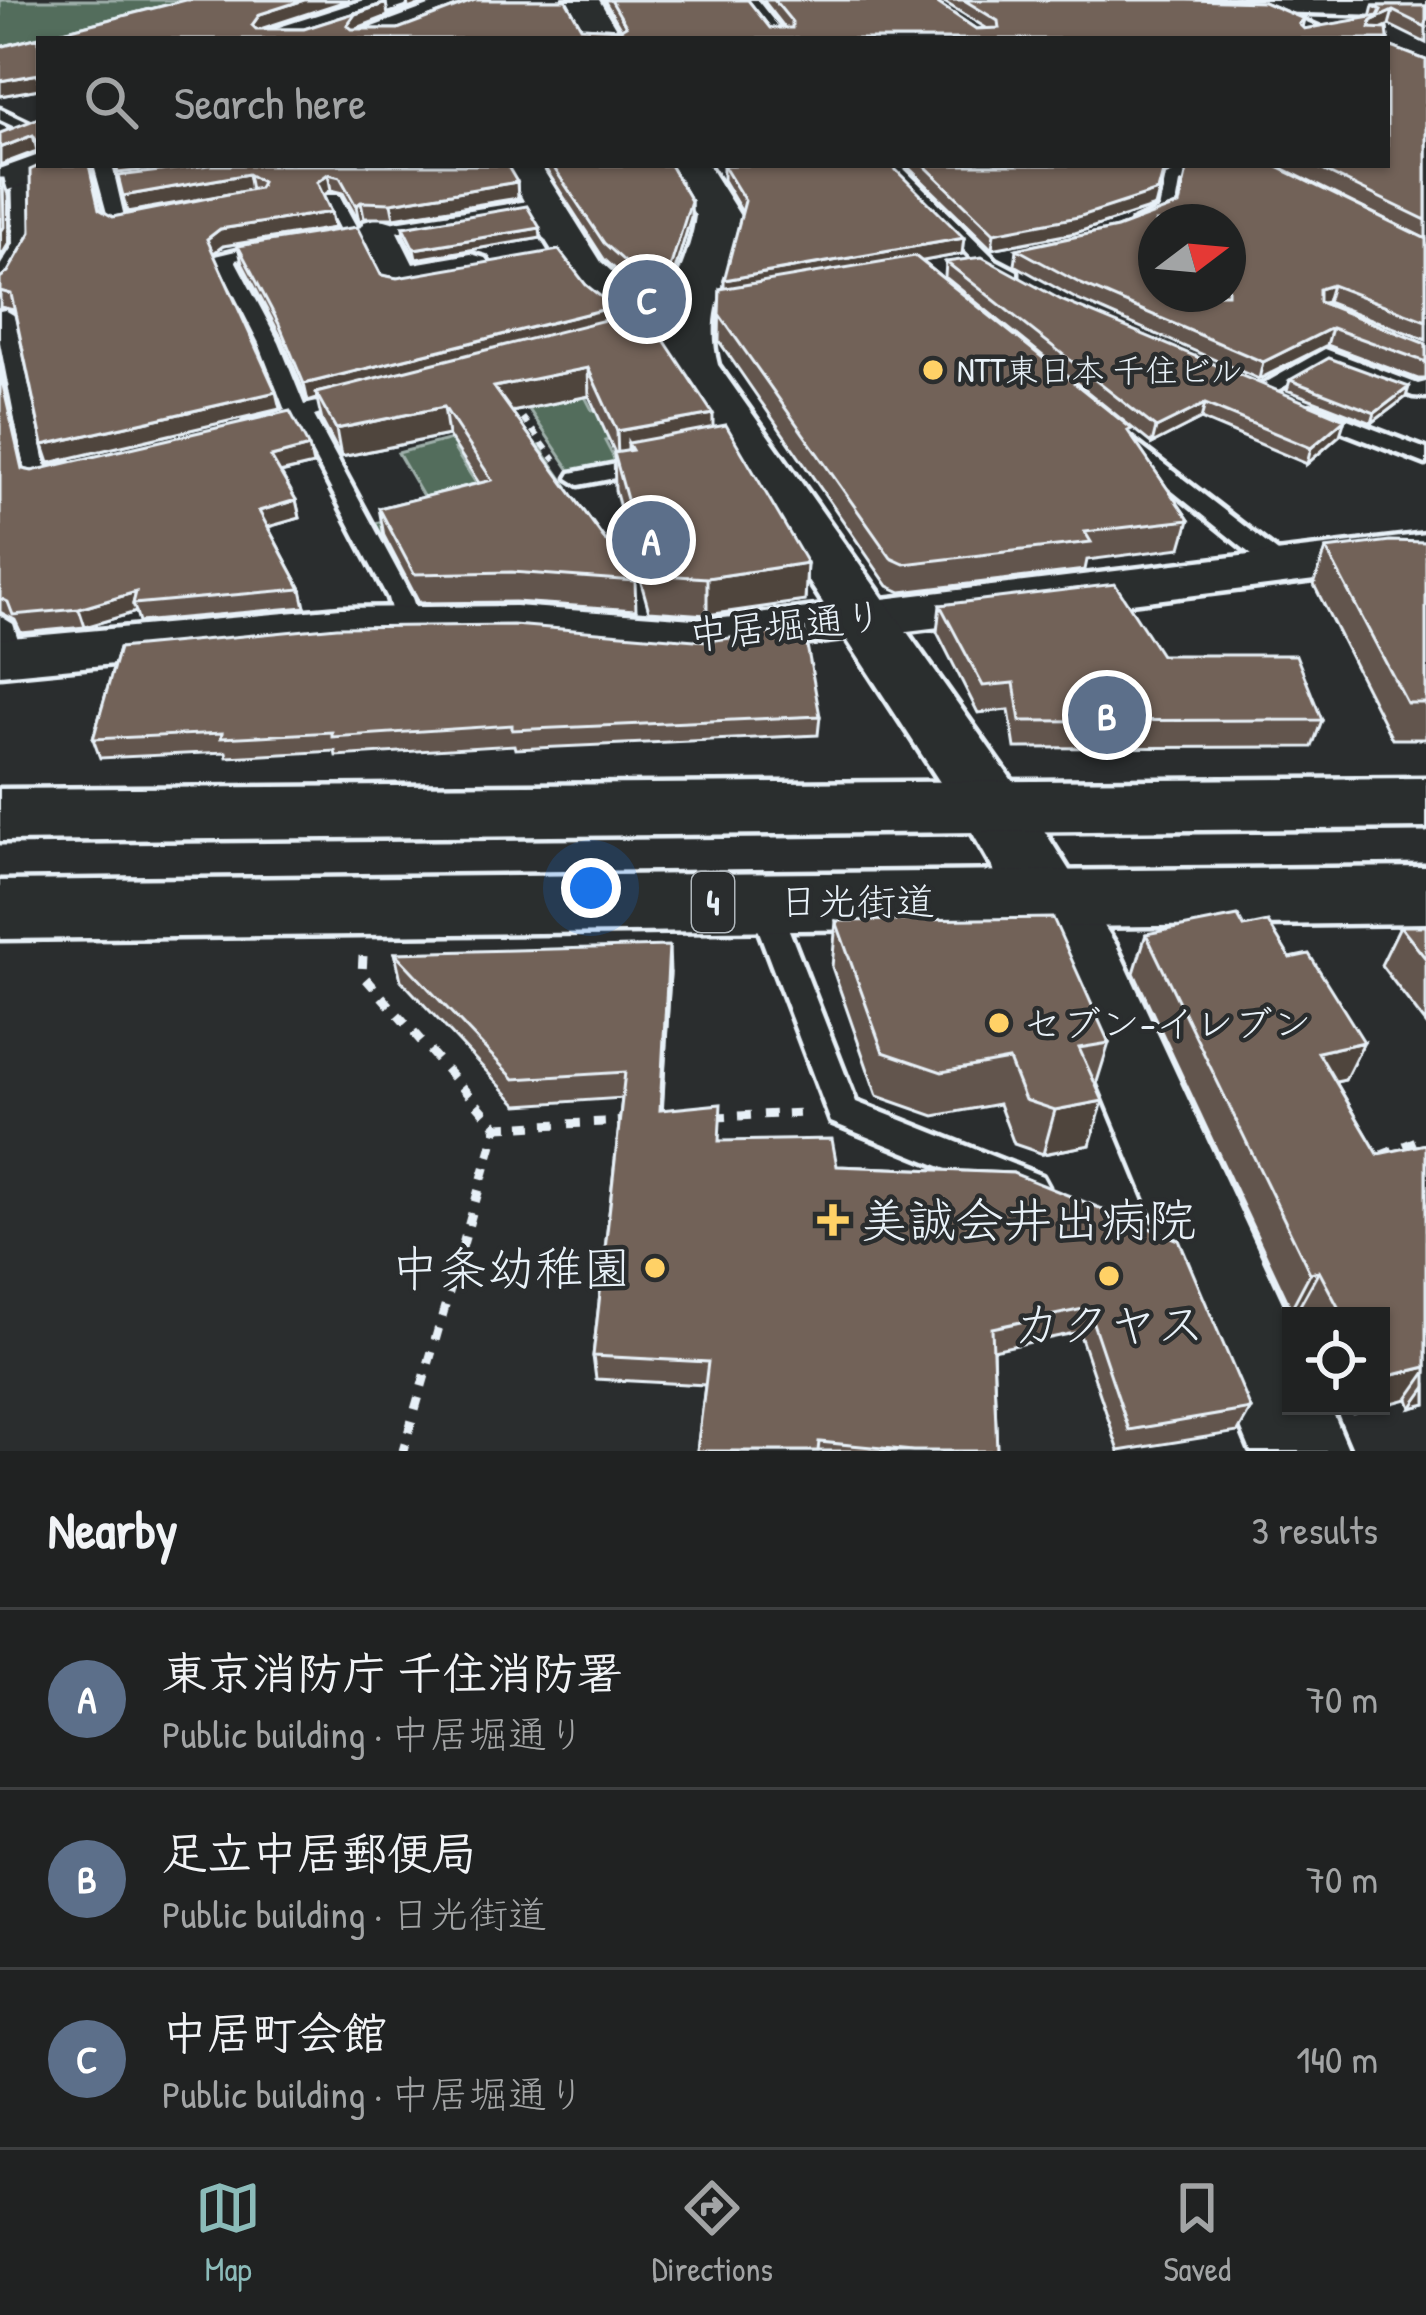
<!DOCTYPE html>
<html lang="en">
<head>
<meta charset="utf-8">
<style>
  :root { --surface:#202222; --page:#282a2a; --text:#f1f3f6; --muted:#a2a4a5; --line:#3d3f40; --accent:#8bbbb9 }
  body { margin:0; font-family:"Patrick Hand","Klee One",sans-serif; background:var(--page); color:var(--text) }
  .controls { position:absolute; right:36px; bottom:36px; display:grid; overflow:hidden; border-radius:0px; box-shadow:0 3px 9px #0004 }
  .controls button { width:108px; height:108px; display:grid; place-items:center; padding:0; border:0; border-bottom:3px solid var(--line); background:var(--surface); color:var(--text); font:60px sans-serif }
  .compass { position:absolute; left:1138px; top:204px; width:108px; height:108px; border-radius:50%; background:var(--surface); box-shadow:0 3px 9px #0004; rotate:74deg }
  .you { position:absolute; left:591px; top:888px; width:42px; height:42px; margin:-30px; border:9px solid #fff; border-radius:50%; background:#1a73e8; box-shadow:0 0 0 18px #1a73e833 }
  .badge { display:grid; place-items:center; width:78px; height:78px; border-radius:50%; background:var(--accent); color:#fff; font-size:39px; font-weight:700 }
  .pin { position:absolute; translate:-50% -50%; border:6px solid #fff; box-shadow:0 3px 12px #0006 }
  .list { margin:0; padding:0; list-style:none }
  h2 { display:flex; justify-content:space-between; align-items:center; height:156px; margin:0; padding:0 48px; font-size:51px }
  h2 small { font-size:39px; font-weight:400; color:var(--muted) }
  .list li { display:grid; grid-template-columns:78px 1fr auto; gap:36px; align-items:center; box-sizing:border-box; height:180px; padding:0 48px; border-top:3px solid var(--line) }
  .list b { display:block; font-size:45px; white-space:nowrap }
  .list p { margin:0; font-size:39px; white-space:nowrap; color:var(--muted) }
  .list em { font-size:39px; font-style:normal; color:var(--muted) }
  .icon { flex:none; width:66px; height:66px; fill:none; stroke:currentColor; stroke-width:2; stroke-linecap:round; stroke-linejoin:round }
  .map { position:relative; flex:none; width:1426px; height:1451px; overflow:hidden }
  .search { position:absolute; background:var(--surface); box-shadow:0 3px 9px #0004; left:36px; right:36px; top:36px; height:132px; display:flex; align-items:center; gap:30px; box-sizing:border-box; padding:0 42px; border-radius:0px; color:var(--muted); font-size:45px }
  .sheet { height:696px; background:var(--surface) }
  nav { display:flex; justify-content:space-around; align-items:center; box-sizing:border-box; height:168px; border-top:3px solid var(--line); background:var(--surface); font-size:33px; color:var(--muted) }
  nav a { display:grid; justify-items:center; gap:6px }
  nav .on { color:var(--accent) }
  .map>svg:first-child { display:block }
  .green { fill:#536d5c; stroke:#9eafaa; stroke-width:3 }
  .lines { fill:none; stroke-linecap:round; stroke-linejoin:round }
  .lane-casing { stroke:#e8f1f8; stroke-width:9 }
  .street-casing { stroke:#e8f1f8; stroke-width:9 }
  .secondary-casing { stroke:#e8f1f8; stroke-width:9 }
  .highway-casing { stroke:#e8f1f8; stroke-width:9 }
  .path-far1 { stroke:#e8f1f8; stroke-width:6; stroke-dasharray:8 8; stroke-linecap:butt }
  .path { stroke:#e8f1f8; stroke-width:9; stroke-dasharray:12 12; stroke-linecap:butt }
  .lane { fill:#2a2d2e; fill-rule:evenodd }
  .street { fill:#2a2d2e; fill-rule:evenodd }
  .secondary { fill:#2a2d2e; fill-rule:evenodd }
  .highway { fill:#2a2d2e; fill-rule:evenodd }
  .wall { fill:#62544d; stroke:#e8f1f8; stroke-width:3 }
  .shaded-wall { fill:#50453e; stroke:#e8f1f8; stroke-width:3 }
  .building { fill:#726259; stroke:#e8f1f8; stroke-width:3; fill-rule:evenodd }
  .poi-dot { fill:#ffd166; stroke:#2a2d2e; stroke-width:4.5 }
  .labels { text-anchor:middle; stroke-width:9; stroke-linejoin:round; paint-order:stroke }
  .far-poi-label { font-size:33px; fill:#e8f1f8; stroke:#2a2d2e; text-anchor:start }
  .shield { fill:#2a2d2e; stroke:#afb6bb; stroke-width:3 }
  .shield-label { font-size:36px; font-weight:bold; fill:#e8f1f8 }
  .street-label { font-size:39px; fill:#e8f1f8; stroke:#2a2d2e }
  .poi-label { font-size:39px; fill:#e8f1f8; stroke:#2a2d2e; text-anchor:start }
  .near-poi-label { font-size:48px; fill:#e8f1f8; stroke:#2a2d2e; text-anchor:start }
</style>
</head>
<body>
<div class="map">
<svg width="1426" height="1451" viewBox="0 0 1426 1451">
  <rect width="100%" height="100%" fill="#2a2d2e"/>
  <filter id="ink" filterUnits="userSpaceOnUse"><feTurbulence type="fractalNoise" baseFrequency=".00833" numOctaves="2"/><feDisplacementMap in="SourceGraphic" scale="24" xChannelSelector="R" yChannelSelector="G"/><feConvolveMatrix kernelMatrix="1 2 1 2 8 2 1 2 1" color-interpolation-filters="sRGB"/></filter>
  <g filter="url(#ink)">
    <!-- green -->
    <path class="green" d="M0,0H196L0,48Z
      M578,383L592,410L608,408L616,438L605,441L617,464L572,473L522,399Z
      M455,438L461,446L454,449L490,505L525,449L539,446L567,486L375,539L368,525L430,508L398,453Z"/>
    <g class="lines">
      <defs>
        <path id="lane" d="M742,0H757L788,39H773Z
          M1234,0H1254L1330,32L1319,39H1300L1310,32Z
          M0,109L34,125L36,128L28,133L0,120Z
          M94,165H112L124,217L148,215V223L111,228Z
          M881,165H900L996,260L1017,271V279H1003L982,268Z
          M1192,165H1215L1180,183L1174,217L1144,231H1132V223L1159,210L1166,176Z
          M21,168L30,173L32,246C21,259 16,288 0,294V266L14,244L12,173Z
          M327,195H339L357,228L547,198L556,203L547,208L351,239L342,234L324,199Z
          M273,242L282,248L280,252L235,260L279,343L304,405L353,394L364,400L314,416L412,598L421,624L417,630L408,632L395,624L388,598L295,420L255,429L244,423L285,410L259,343L215,256Z
          M5,310L15,316L46,468L67,462L78,469L75,474L37,484L26,477L0,342V311Z
          M1325,349L1418,384L1426,382V397L1413,396L1326,363L1267,396L1260,398L1249,392Z
          M1313,406L1426,449V464L1305,417V407Z
          M1121,431L1291,562L1294,567L1291,572H1273L1113,443L1110,438Z
          M647,458L658,465L655,470L579,485L568,478L571,473Z
          M0,616L13,624L23,655L19,661L0,660Z
          M763,890L774,894L778,902L856,1102L1042,1176L1048,1187L1042,1198L1030,1203L831,1122L748,902L752,894Z"/>
        <path id="street" d="M364,0H409L405,6L306,39H259L264,32Z
          M445,0H488L484,6L398,39H354L359,32Z
          M39,155V165H60L55,173L0,193V169Z
          M504,165H540L601,262L651,307L684,302L699,305L705,314L699,323C681,327 662,335 644,332C578,322 535,216 504,165Z
          M378,218L392,222L413,264L471,254L485,258L491,266L485,274C455,282 415,295 385,288L359,230L364,222Z
          M1426,534V566L707,656L515,640L341,642L0,675V639L341,608L515,606L707,620Z"/>
        <path id="secondary" d="M565,0H599L622,39H586Z
          M1170,0H1426V16L1187,10L1175,7Z
          M666,165H708L740,216C735,274 702,303 718,365L1018,789L1116,945L1291,1322V1406H1330L1349,1451H1251L1054,975L968,825L668,365C654,303 688,274 696,216Z"/>
        <path id="highway" d="M1426,778V828L0,841V789Z
          M1426,867V923L0,939V881Z"/>
      </defs>
      <!-- lane casing -->
      <use href="#lane" class="lane-casing"/>
      <!-- street casing -->
      <use href="#street" class="street-casing"/>
      <!-- secondary casing -->
      <use href="#secondary" class="secondary-casing"/>
      <!-- highway casing -->
      <use href="#highway" class="highway-casing"/>
      <!-- path-far1 -->
      <path class="path-far1" d="M513,405L555,460"/>
      <!-- path -->
      <path class="path" d="M363,956L362,974L497,1127L403,1451
        M715,1117L802,1113
        M497,1127L628,1121
        M1382,1155L1426,1137"/>
      <!-- lane -->
      <use href="#lane" class="lane"/>
      <!-- street -->
      <use href="#street" class="street"/>
      <!-- secondary -->
      <use href="#secondary" class="secondary"/>
      <!-- highway -->
      <use href="#highway" class="highway"/>
    </g>
    <!-- wall -->
    <path class="wall" d="M186,0H349L262,29H304L386,3L388,16L356,29H398L475,0H566L581,27L621,29L604,0H748L770,28H785L763,0H933L976,29L986,28L941,0H1187L1264,2L1304,19L1302,28L1304,29L1370,18L1373,6H1426V43L1389,25L1381,29H1387L1389,46L1426,60V239L1276,165H1387V39H39V89L0,96V47Z
      M41,165H90L100,210L113,217L237,192L127,212L210,165L517,182L518,198L394,218H364L359,222L343,193L331,190L323,195L331,212L334,228L223,246L213,253L280,409L49,463L43,445L14,310L0,307V278L8,272L31,232Z
      M543,165H670L691,201V217L666,300L652,302L604,259Z
      M723,165L962,254L922,261L1131,436L1189,520L1181,548L1087,560L1085,570L901,592L888,586L719,341L720,289L724,288L742,212L723,180Z
      M906,165H1180L1164,172L1155,207L1075,233L992,249Z
      M1179,205L1426,239V340L1327,302L1322,303L1426,344V379H1418L1327,345L1259,379L1078,300L1015,265L1017,249L1117,228Z
      M403,227L541,238L416,259L404,236Z
      M238,246L397,278L586,285L614,318L664,340L713,428L807,563L805,601L707,615L649,611L615,490L614,453H615L589,396L512,412L635,581L636,610L515,602L419,603L384,536L379,508L479,483L448,435L341,457L322,421L317,399L308,402L283,341L242,263Z
      M946,262L1063,301L1340,435L1307,464L1201,419L1152,444L945,277Z
      M0,362L24,469L32,471L309,447L313,465L281,473L296,500L300,518L268,527L301,589L305,607L139,622L136,612L85,627L21,633L15,620L0,612Z
      M1290,380L1406,397L1372,423L1287,390Z
      M1426,542V739H1392L1314,585L1326,549Z
      M940,605L1161,655L1322,720L1312,747L1015,748L1009,710L978,713L937,632Z
      M119,648L820,716L818,735L515,749L514,745L336,756L335,751L227,757L226,752L100,758L93,739Z
      M836,921L1109,1043L1096,1085L1090,1145L1043,1154L1014,1144L999,1104L934,1116L877,1096L832,967Z
      M1400,926H1426V1024L1381,965Z
      M1244,927L1290,958L1364,1042L1345,1080L1336,1082L1378,1154L1426,1144V1404L1411,1408L1381,1316H1304L1299,1307L1291,1309L1134,973L1146,934Z
      M395,953L670,973L662,1110L720,1141L837,1166L1013,1173L1251,1409L1238,1432L1119,1451L1079,1332L993,1350L997,1451H697L705,1385L596,1379L593,1356L622,1098L518,1105L401,980Z"/>
    <!-- shaded-wall -->
    <path class="shaded-wall" d="M304,0H349L263,28L254,39L252,25L260,14Z
      M407,0H433L408,9Z
      M386,3L388,16L357,28L349,39L347,25L355,14Z
      M1393,11L1389,25L1367,35L1371,21Z
      M39,74V89L0,96V81Z
      M33,135L37,151L0,165V148Z
      M116,165H183L118,173Z
      M1165,165H1180L1164,172L1155,207L1075,233L992,249L994,233Z
      M248,174L251,190L127,212L123,196Z
      M328,174L331,190L320,198L317,182Z
      M3,179L8,195L9,243L0,258Z
      M517,182L518,198L394,218L391,203Z
      M691,201V217L666,300L652,302V286Z
      M361,202L364,218L359,222L356,206Z
      M331,212L334,228L223,246L211,255L207,239L220,229Z
      M540,228L541,238L416,259L414,249Z
      M964,238L962,254L724,297V280Z
      M1332,285L1327,302L1314,305L1319,289Z
      M614,307L615,325L316,393L317,399L308,402L304,384Z
      M1332,328L1327,345L1259,379L1263,362Z
      M0,362L28,486L22,469L0,372Z
      M588,368L589,396L497,415L494,387Z
      M1409,387L1406,397L1372,423L1375,413Z
      M276,392L280,409L49,463L43,445Z
      M1205,404L1201,419L1152,444L1156,428Z
      M444,407L448,435L341,457L336,429Z
      M713,414V442L632,450L628,443V457L618,459L617,431Z
      M1345,419L1340,435L1307,464L1311,448Z
      M309,447L313,465L275,474L271,457Z
      M296,500L300,518L264,528L259,511Z
      M807,563L805,601L707,615V578Z
      M136,592L133,604L136,612L85,627L79,609Z
      M669,946L670,973L661,1135L660,1110Z
      M1364,1042L1345,1080L1300,1090L1318,1052Z
      M1103,1101L1090,1145L1043,1154L1055,1110Z
      M1319,1271L1299,1307L1291,1309L1310,1273Z
      M1426,1367V1372L1407,1399L1381,1406V1378Z
      M1426,1387V1404L1411,1408Z
      M1359,1406H1379L1355,1412Z"/>
    <!-- building -->
    <path class="building" d="M186,0H304L260,14L252,25L256,29H304L386,3L355,14L347,25L352,29H398L475,0H566L581,27L621,29L626,26L611,0H748L770,28H792V22L774,0H933L976,29L999,28L998,21L964,0H1187L1264,2L1304,19L1299,24L1304,29L1378,16L1381,10L1373,6H1426V27L1393,11L1371,21L1370,28L1387,29L1389,46L1426,60V220L1312,165H1387V39H39V74L0,81V47Z
      M39,118V145L33,135L0,148V133Z
      M41,165H89L99,209L113,217L259,188L262,182L248,174L123,196L118,176L210,165H507L517,182L391,203L361,202L356,206L340,177L328,174L317,182L331,212L220,229L207,239L276,392L43,445L11,294L0,291V278L8,272L31,232L30,170Z
      M552,165H670L691,201L665,284L652,286L604,243Z
      M723,165H891L964,238L724,280L745,201Z
      M924,165H1165L1158,191L1078,217L994,233Z
      M1198,165H1273L1426,239V321L1332,285L1319,289V302L1426,344V362L1332,328L1263,362L1081,284L1017,249L1117,228L1179,205L1187,170ZM1156,222H1228V294H1156Z
      M0,179H3L4,227L0,233Z
      M527,206L540,228L414,249L403,227Z
      M357,227L381,275L397,278L559,250L586,285L614,307L304,384L279,324L238,246Z
      M915,256L1132,429L1128,431L1189,520L1085,532L1091,542L904,564L891,558L719,314L720,289Z
      M982,257L1063,301L1345,419L1311,448L1205,404L1156,428L946,262Z
      M660,306L664,340L713,414L617,431L588,368L494,387L635,581L512,572L414,574L379,508L492,480L444,407L336,429L316,393Z
      M1329,358L1409,387L1375,413L1290,380Z
      M0,372L22,469L32,471L290,411L309,447L271,457L296,500L259,511L301,589L133,604L136,592L79,609L13,615L8,602L0,598Z
      M726,425L807,563L707,578L648,574L614,453L632,450L628,443Z
      M1390,541L1426,542V703H1407L1326,549Z
      M1115,584L1161,655H1296L1322,720L1020,721L1014,683L983,686L940,605Z
      M513,625L707,641L804,629L820,716L512,730V725L332,737V732L221,738L222,733L93,739L119,648L337,627Z
      M1238,916L1244,927L1268,922L1290,958L1309,954L1364,1042L1318,1052L1378,1154L1426,1144V1367L1381,1378V1316H1343L1319,1271L1310,1273L1146,934Z
      M1053,918L1109,1043L1079,1048L1103,1101L1055,1110L1025,1100L1009,1060L942,1072L883,1052L836,921Z
      M1400,926H1426V959Z
      M669,946L660,1110L721,1104L719,1141L832,1139L837,1166L1013,1173L1179,1240L1251,1409L1129,1430L1088,1308L992,1328L997,1451H913L819,1442L818,1451H697L708,1362L593,1356L625,1072L514,1079L395,953Z"/>
  </g>
  <!-- markers -->
  <g class="poi-dot">
    <circle cx="933" cy="370" r="12"/>
    <circle cx="999" cy="1023" r="12"/>
    <path d="M827 1202h12v12h12v12h-12v12h-12v-12h-12v-12h12z"/>
    <circle cx="655" cy="1268" r="12"/>
    <circle cx="1109" cy="1276" r="12"/>
  </g>
  <g class="labels">
    <!-- far-poi labels -->
    <g class="far-poi-label">
      <text x="957" y="382">NTT東日本 千住ビル</text>
    </g>
    <!-- shield labels -->
    <rect class="shield" x="692" y="872" width="42" height="60" rx="9"/>
    <g class="shield-label">
      <text x="713" y="915">4</text>
    </g>
    <!-- street labels -->
    <g class="street-label">
      <text transform="translate(786 625) rotate(-6)" y="14">中居堀通り</text>
      <text x="857" y="915">日光街道</text>
    </g>
    <!-- poi labels -->
    <g class="poi-label">
      <text x="1023" y="1037">セブン-イレブン</text>
    </g>
    <!-- near-poi labels -->
    <g class="near-poi-label">
      <text x="860" y="1237">美誠会井出病院</text>
      <text x="631" y="1285" text-anchor="end">中条幼稚園</text>
      <text x="1109" y="1341" text-anchor="middle">カクヤス</text>
    </g>
  </g>
</svg>
<div class="controls">
<button><svg class="icon" aria-label="locate" viewBox="0 0 24 24"><circle cx="12" cy="12" r="6"/><path d="M12 2v4M12 18v4M2 12h4M18 12h4"/></svg></button>
</div>
<svg class="compass" viewBox="-18 -18 36 36"><path d="M0-13l5 13h-10z" fill="#e53935"/><path d="M0 13l5-13h-10z" fill="#a2a4a5"/></svg>
<div class="you"></div>
<div class="pin badge" style="left:651px;top:540px;background:#5c6f8a">A</div>
<div class="pin badge" style="left:1107px;top:715px;background:#5c6f8a">B</div>
<div class="pin badge" style="left:647px;top:299px;background:#5c6f8a">C</div>
<div class="search"><svg class="icon" aria-label="search" viewBox="0 0 24 24"><circle cx="10" cy="10" r="6"/><path d="M15 15l6 6"/></svg>Search here</div>
</div>
<section class="sheet">
<h2>Nearby<small>3 results</small></h2>
<ul class="list">
<li><span class="badge" style="background:#5c6f8a">A</span><div><b>東京消防庁 千住消防署</b><p>Public building · 中居堀通り</p></div><em>70 m</em></li>
<li><span class="badge" style="background:#5c6f8a">B</span><div><b>足立中居郵便局</b><p>Public building · 日光街道</p></div><em>70 m</em></li>
<li><span class="badge" style="background:#5c6f8a">C</span><div><b>中居町会館</b><p>Public building · 中居堀通り</p></div><em>140 m</em></li>
</ul>
</section>
<nav>
<a class="on"><svg class="icon" aria-label="map" viewBox="0 0 24 24"><path d="M3 6l6-2 6 2 6-2v14l-6 2-6-2-6 2zM9 4v14M15 6v14"/></svg>Map</a>
<a><svg class="icon" aria-label="directions" viewBox="0 0 24 24"><path d="M12 3l9 9-9 9-9-9zM9 14v-3h6M13 9l2 2-2 2"/></svg>Directions</a>
<a><svg class="icon" aria-label="saved" viewBox="0 0 24 24"><path d="M7 4h10v16l-5-4-5 4z"/></svg>Saved</a>
</nav>
</body>
</html>
